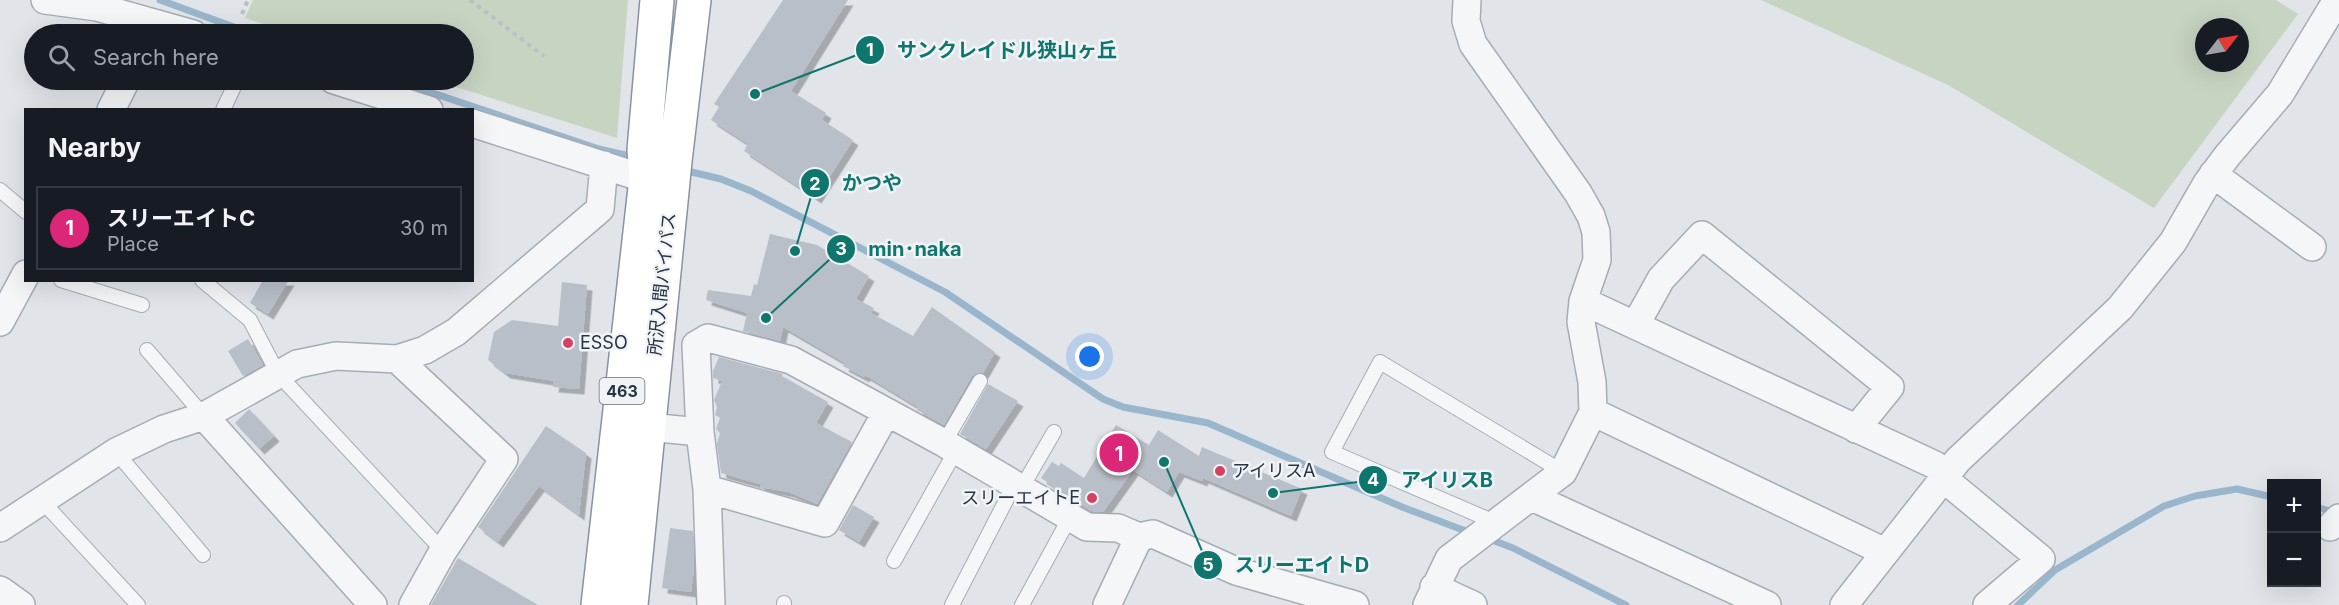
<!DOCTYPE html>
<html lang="en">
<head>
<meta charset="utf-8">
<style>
  :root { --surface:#171b24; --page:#242831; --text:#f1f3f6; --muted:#9ea1a6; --line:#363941; --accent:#db2777 }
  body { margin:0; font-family:Inter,"Noto Sans JP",sans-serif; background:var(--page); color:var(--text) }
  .controls { position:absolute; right:18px; bottom:18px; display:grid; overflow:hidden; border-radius:0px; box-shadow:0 6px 24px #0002 }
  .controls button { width:54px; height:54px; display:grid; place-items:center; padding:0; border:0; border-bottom:2px solid var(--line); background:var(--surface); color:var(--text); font:30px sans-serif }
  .compass { position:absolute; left:2195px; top:18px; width:54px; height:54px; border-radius:50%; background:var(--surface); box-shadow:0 6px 24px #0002; rotate:59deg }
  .you { position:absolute; left:1090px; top:357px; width:21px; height:21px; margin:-15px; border:4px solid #fff; border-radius:50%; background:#1a73e8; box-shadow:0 0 0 9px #1a73e833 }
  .badge { display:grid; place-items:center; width:39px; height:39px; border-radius:50%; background:var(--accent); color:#fff; font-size:20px; font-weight:700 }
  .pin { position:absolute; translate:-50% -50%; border:3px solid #fff; box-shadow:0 2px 6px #0006 }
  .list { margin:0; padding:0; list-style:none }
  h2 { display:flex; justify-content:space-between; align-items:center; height:78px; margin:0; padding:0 24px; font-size:26px }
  h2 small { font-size:20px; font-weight:400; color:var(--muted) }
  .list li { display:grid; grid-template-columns:39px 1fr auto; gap:18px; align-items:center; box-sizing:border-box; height:84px; margin:0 12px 12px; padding:0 12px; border:2px solid var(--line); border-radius:0px }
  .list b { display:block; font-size:22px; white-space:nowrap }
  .list p { margin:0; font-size:20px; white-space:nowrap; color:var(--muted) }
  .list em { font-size:20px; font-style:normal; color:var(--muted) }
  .icon { flex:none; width:33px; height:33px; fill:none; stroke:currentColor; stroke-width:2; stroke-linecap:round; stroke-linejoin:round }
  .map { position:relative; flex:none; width:2339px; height:605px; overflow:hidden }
  .search { position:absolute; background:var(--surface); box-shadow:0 6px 24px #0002; left:24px; top:24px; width:450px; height:66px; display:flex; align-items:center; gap:15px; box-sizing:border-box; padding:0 21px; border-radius:33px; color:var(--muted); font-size:22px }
  .panel { position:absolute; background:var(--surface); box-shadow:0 6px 24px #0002; left:24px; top:108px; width:450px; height:174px; border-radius:0px }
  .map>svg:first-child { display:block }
  .green { fill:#c8d4c2; fill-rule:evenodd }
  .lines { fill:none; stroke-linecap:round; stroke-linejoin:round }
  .stream { stroke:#9ab6cc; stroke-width:7 }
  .building { fill:#b8bfc8; filter:url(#shadow) }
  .lane-casing { stroke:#a6acb5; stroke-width:16 }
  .street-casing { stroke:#a6acb5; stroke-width:30 }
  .highway-casing { stroke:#8893a1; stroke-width:36 }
  .path { stroke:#bbc0c5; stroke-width:4; stroke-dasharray:4.5 4.5; stroke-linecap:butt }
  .lane { stroke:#f4f6f8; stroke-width:14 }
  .street { stroke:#f4f6f8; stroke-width:27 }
  .highway { stroke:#fff; stroke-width:33 }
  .poi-dot { fill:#d44161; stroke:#f1f4f7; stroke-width:2 }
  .labels { text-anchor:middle; stroke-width:5; stroke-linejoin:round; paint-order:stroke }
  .shield { fill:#f1f4f7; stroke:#646e79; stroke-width:1.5 }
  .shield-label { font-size:16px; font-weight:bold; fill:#283443 }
  .street-label { font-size:18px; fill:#283443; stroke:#f1f4f7 }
  .poi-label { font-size:18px; fill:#283443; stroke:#f1f4f7; text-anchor:start }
  .leader { fill:none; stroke:#0f766e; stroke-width:2 }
  .callout-dot { fill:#0f766e; stroke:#f1f4f7; stroke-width:2 }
  .mark-label { font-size:18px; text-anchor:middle; font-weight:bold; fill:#fff }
  .callout-label { font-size:20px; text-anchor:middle; font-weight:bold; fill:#0f766e; stroke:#f1f4f7; stroke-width:5; stroke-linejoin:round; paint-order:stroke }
</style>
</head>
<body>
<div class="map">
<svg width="2339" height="605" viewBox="0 0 2339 605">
  <defs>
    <filter id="shadow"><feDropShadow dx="5.5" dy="5.5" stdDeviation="0" flood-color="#0004"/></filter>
  </defs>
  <rect width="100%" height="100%" fill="#e1e5ea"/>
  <!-- green -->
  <path class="green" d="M253,0H628L617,138L434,80H464V34H295L245,18Z
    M1761,0H2276L2298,14L2154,208L1948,85ZM2204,27H2240V63H2204Z"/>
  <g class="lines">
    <!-- stream -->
    <path class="stream" d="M160,0L253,34
      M394,80L599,149L634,157
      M683,170L721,179L751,191L945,292L1103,399L1123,407L1208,423L1402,507L1471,533
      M2316,507L2334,512
      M1487,538L1513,548L1626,605
      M2018,605L2055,570L2164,506L2195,496L2237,489L2272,497"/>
  </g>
  <!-- building -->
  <path class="building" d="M783,0H848L791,91L826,113L822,120L853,140L816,198L744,151L748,144L711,120L719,107L714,104Z
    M770,234L817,245L869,276L856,299L874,308L871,313L913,336L932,307L995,352L983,373L972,376L944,425L917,410L918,407L865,375L864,377L843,366L845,363L783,327L780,341L743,331L747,313L706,300L708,290L751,296L754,284L757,285Z
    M263,280H289L268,314L250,303Z
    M562,282L587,285L579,389L553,387L554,381L505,373L488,360L494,332L512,320L558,326Z
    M248,339L263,365L243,376L228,351Z
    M719,357L783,374L782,376L828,402L816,423L852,442L817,504L789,492L760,487V484L721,473L717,444L720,433L716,429L720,418L715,415L717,407L714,400L722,381L713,378V371Z
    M988,384L1018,401L986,449L960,434Z
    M249,409L274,436L259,449L235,423Z
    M1116,425L1149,445L1158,430L1199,456L1202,447L1302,489L1291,516L1203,478L1202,481L1179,472L1167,492L1133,470L1103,512L1092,511L1052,488L1053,486L1041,478L1052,462L1059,466L1061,463L1084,478Z
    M546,426L586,453L579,515L539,486L498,542L478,527Z
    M853,505L874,517L859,542L839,530Z
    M670,528L693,531L694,569L691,592L662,588Z
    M458,558L538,605H431Z"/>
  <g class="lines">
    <defs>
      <path id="lane" d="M223,110L237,80
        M0,190L26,212
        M61,280L142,305
        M202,280L250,320L278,374L443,551
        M147,350L204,416
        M944,443L980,381
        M116,452L203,555
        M1021,489L1054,432
        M42,501L138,605
        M1497,523L1332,452L1380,362L1563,472
        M894,561L955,452
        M784,603V605
        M952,605L1014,485
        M1022,605L1070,517"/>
      <path id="street" d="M45,0L97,7L193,34
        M334,80L429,110
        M111,110L126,80
        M472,123L646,179
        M2213,174L2312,247
        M1583,301L1935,465L1955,488L2041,559L1987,605
        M0,322L26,274
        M1636,324L1661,279L1702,235L1890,387L1856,429
        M397,359L504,459L443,551L413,605
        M1593,412L1885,552
        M204,416L373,605
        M648,427L700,432
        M707,489L825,523L886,413
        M1532,497L1767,605
        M2330,527L2339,518
        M0,528L116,452L164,429L204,416L297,364L336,356L397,359L425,350L456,332L600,209L604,165
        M1434,587L1473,605
        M0,590L21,605
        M711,605L707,489L700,432L696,345L708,338L791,360L944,443L1087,527L1118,528L1139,537
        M1107,605L1139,537L1153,534L1236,571L1355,605
        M1427,605L1449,559L1563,472L1593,412L1592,382L1581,322L1583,301L1597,260L1596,232L1591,216L1578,193L1473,44L1466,21L1467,0
        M1844,605L1958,460L2120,308L2173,242L2207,183L2227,156L2280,94L2337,0"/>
      <path id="highway" d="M598,605L646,179L644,150L657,0
        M631,605L675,161L694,0"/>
    </defs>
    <!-- lane casing -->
    <use href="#lane" class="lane-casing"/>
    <!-- street casing -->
    <use href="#street" class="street-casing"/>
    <!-- highway casing -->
    <use href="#highway" class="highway-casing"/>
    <!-- path -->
    <path class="path" d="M470,0L544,56
      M242,14L248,0"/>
    <!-- lane -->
    <use href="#lane" class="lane"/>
    <!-- street -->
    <use href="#street" class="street"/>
    <!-- highway -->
    <use href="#highway" class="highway"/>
  </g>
  <!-- markers -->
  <g class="poi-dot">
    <circle cx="568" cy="343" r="6"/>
    <circle cx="1220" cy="471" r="6"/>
    <circle cx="1092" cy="498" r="6"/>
  </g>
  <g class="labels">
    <!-- shield labels -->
    <rect class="shield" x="599.5" y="378" width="45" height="26" rx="4.5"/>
    <g class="shield-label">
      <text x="622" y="397">463</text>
    </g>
    <!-- street labels -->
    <g class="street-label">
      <text transform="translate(662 284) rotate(-84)" y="6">所沢入間バイパス</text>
    </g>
    <!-- poi labels -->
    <g class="poi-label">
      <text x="580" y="349">ESSO</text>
      <text x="1232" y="477">アイリスA</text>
      <text x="1080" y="504" text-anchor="end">スリーエイトE</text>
    </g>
  </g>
  <!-- callouts -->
  <path class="leader" d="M755 94L870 50M795 251L815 183M766 318L841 249M1273 493L1373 480M1164 462L1208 565"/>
  <g class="callout-dot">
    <circle cx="755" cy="94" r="6"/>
    <circle cx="795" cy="251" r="6"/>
    <circle cx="766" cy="318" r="6"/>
    <circle cx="1273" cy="493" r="6"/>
    <circle cx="1164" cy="462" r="6"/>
    <circle cx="870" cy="50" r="15"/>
    <circle cx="815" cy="183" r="15"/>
    <circle cx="841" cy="249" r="15"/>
    <circle cx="1373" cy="480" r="15"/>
    <circle cx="1208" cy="565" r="15"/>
  </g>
  <g class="mark-label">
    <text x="870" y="56">1</text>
    <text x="815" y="190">2</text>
    <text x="841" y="255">3</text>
    <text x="1373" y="486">4</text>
    <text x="1208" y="571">5</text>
  </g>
  <g class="callout-label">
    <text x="1007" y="57">サンクレイドル狭山ヶ丘</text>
    <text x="872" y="190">かつや</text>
    <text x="915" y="256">min･naka</text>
    <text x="1447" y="487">アイリスB</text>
    <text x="1302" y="572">スリーエイトD</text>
  </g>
</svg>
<div class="controls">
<button>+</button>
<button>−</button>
</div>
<svg class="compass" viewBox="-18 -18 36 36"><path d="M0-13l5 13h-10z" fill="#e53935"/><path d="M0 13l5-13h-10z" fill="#9ea1a6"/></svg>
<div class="you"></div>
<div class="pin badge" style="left:1119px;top:453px">1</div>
<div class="search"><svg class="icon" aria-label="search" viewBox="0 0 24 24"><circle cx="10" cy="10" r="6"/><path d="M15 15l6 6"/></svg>Search here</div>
<section class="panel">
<h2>Nearby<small></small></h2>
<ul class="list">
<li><span class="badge">1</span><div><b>スリーエイトC</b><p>Place</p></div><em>30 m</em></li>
</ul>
</section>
</div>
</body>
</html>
